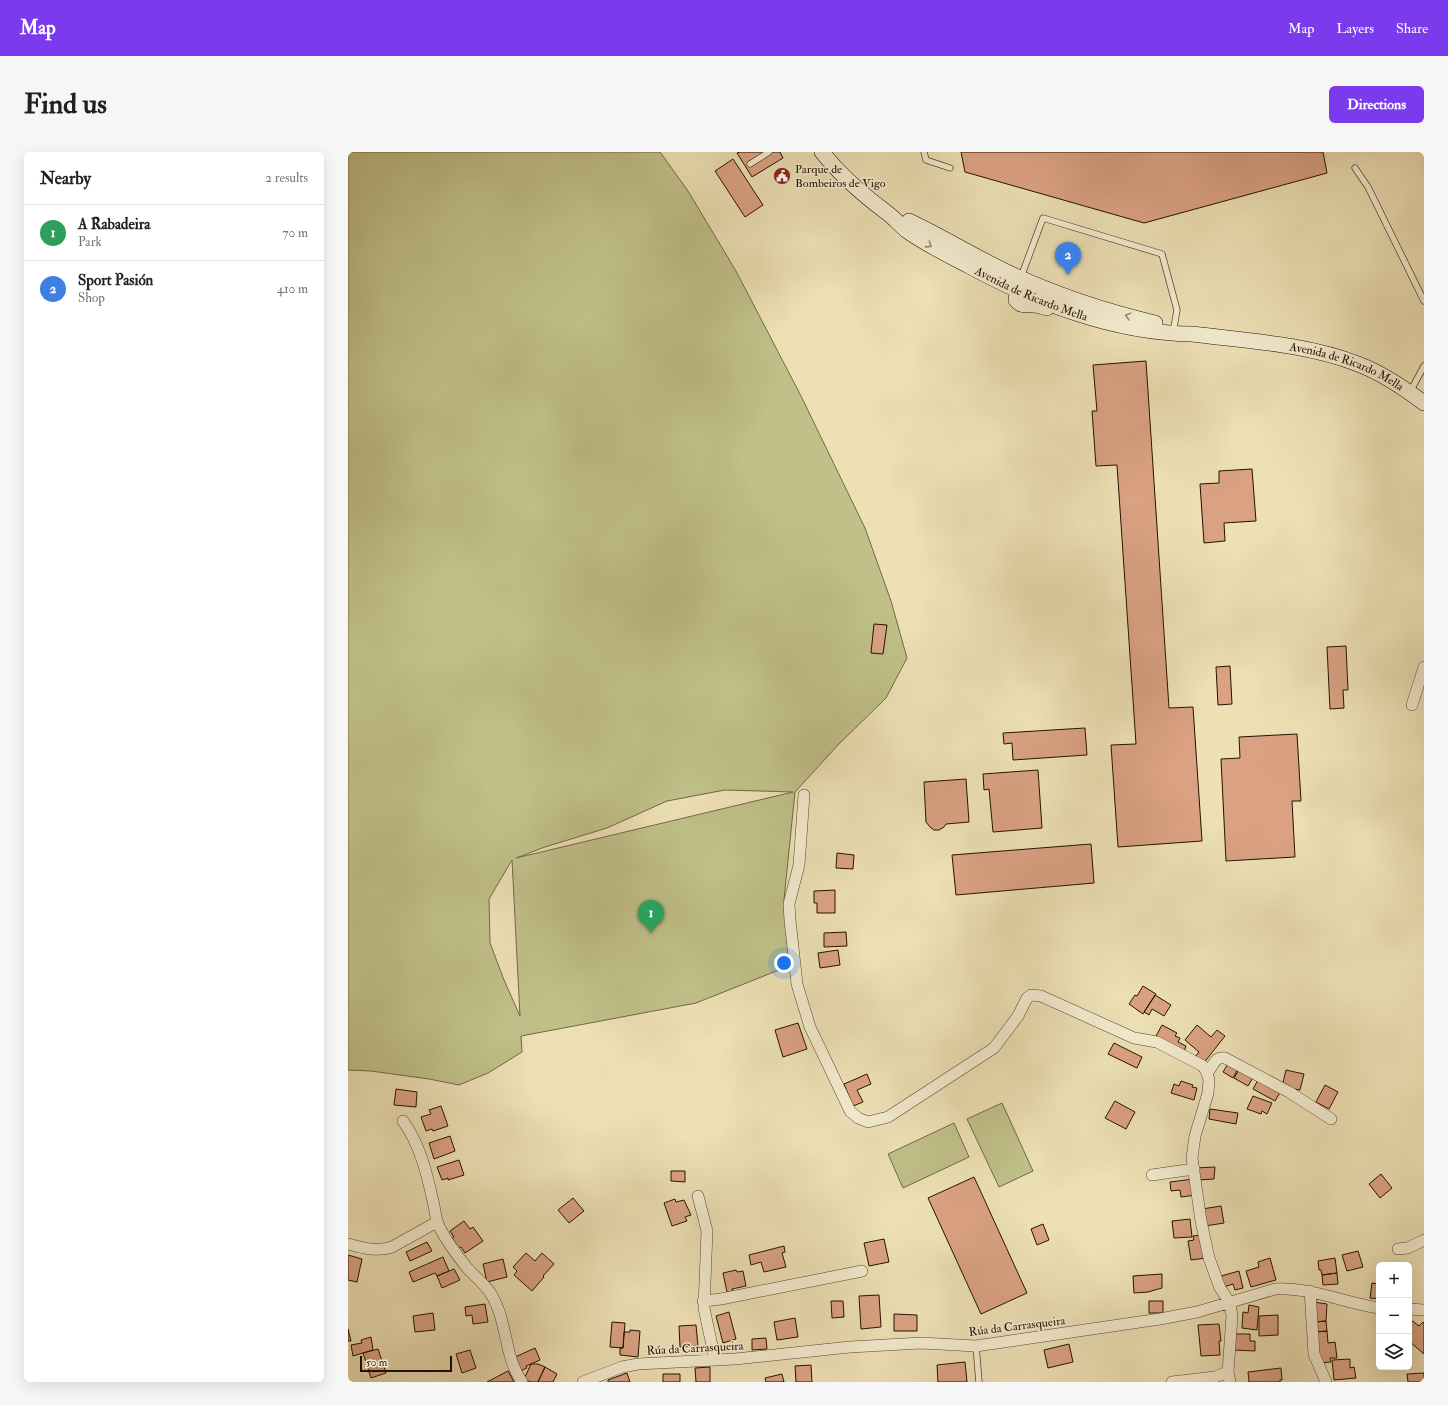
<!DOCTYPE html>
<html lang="en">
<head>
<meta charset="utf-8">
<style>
  :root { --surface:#fff; --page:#f6f6f6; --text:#202124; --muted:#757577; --line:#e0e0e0; --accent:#7c3aed }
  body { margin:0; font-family:"IM FELL Double Pica",serif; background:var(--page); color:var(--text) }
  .controls { position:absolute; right:12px; bottom:12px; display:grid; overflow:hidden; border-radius:6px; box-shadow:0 4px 16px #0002 }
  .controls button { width:36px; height:36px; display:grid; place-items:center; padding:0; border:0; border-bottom:1px solid var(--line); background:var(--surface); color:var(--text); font:20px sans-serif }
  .scale { position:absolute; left:12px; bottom:10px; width:92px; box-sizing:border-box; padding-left:4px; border:2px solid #251100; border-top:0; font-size:11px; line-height:14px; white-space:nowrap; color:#251100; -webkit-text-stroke:3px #f3ebcf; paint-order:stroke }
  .you { position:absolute; left:436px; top:811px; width:14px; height:14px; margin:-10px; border:3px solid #fff; border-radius:50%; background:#1a73e8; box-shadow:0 0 0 6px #1a73e833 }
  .badge { display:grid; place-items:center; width:26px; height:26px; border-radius:50%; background:var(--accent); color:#fff; font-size:13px; font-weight:700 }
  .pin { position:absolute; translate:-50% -33px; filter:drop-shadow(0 1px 2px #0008) }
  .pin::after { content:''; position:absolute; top:21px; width:14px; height:12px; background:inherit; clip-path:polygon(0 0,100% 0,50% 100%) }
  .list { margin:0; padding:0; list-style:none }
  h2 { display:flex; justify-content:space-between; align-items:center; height:52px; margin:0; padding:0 16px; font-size:17px }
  h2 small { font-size:13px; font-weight:400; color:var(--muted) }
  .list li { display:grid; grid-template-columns:26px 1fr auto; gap:12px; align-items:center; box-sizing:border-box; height:56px; padding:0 16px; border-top:1px solid var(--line) }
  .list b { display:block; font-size:15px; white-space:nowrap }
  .list p { margin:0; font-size:13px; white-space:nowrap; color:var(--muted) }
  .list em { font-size:13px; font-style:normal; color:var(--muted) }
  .icon { flex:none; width:22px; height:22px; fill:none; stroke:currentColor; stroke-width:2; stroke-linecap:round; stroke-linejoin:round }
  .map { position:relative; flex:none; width:1076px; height:1230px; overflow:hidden; border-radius:6px }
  header { display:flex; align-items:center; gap:24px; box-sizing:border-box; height:56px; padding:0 20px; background:var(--accent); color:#fff }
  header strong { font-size:19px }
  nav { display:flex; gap:22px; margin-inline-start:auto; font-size:14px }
  .intro { display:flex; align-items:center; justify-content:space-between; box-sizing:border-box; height:96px; padding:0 24px }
  h1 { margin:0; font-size:28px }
  .button { padding:10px 18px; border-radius:6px; background:var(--accent); color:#fff; font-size:14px; font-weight:700 }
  main { display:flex; gap:24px; padding:0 24px }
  aside { flex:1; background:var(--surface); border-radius:6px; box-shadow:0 4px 16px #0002 }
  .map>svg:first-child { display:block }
  .green { fill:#c0c088; stroke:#726844; fill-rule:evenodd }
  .building { fill:#daa283; stroke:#251100 }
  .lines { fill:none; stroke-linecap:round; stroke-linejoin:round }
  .lane-casing { stroke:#57452d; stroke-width:7 }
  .street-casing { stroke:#57452d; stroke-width:12 }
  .secondary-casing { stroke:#251100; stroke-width:16 }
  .lane { stroke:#f3ebcf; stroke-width:5.5 }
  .street { stroke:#f3ebcf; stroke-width:11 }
  .secondary { stroke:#f3ebcf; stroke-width:15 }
  .oneway { stroke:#968972 }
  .labels { text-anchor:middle; stroke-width:3; stroke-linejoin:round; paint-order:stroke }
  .poi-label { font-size:12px; fill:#251100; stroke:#f3ebcf; text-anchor:start }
  .street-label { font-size:12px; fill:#251100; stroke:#f3ebcf }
</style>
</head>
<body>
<header>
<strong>Map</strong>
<nav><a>Map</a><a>Layers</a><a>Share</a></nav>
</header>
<div class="intro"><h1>Find us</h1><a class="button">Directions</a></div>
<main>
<aside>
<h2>Nearby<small>2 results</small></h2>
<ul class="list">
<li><span class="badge" style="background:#2e9e5b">1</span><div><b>A Rabadeira</b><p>Park</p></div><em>70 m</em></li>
<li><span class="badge" style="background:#3f7fe0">2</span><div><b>Sport Pasión</b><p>Shop</p></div><em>410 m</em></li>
</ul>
</aside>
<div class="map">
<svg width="1076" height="1230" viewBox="0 0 1076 1230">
  <rect width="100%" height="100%" fill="#ede0b5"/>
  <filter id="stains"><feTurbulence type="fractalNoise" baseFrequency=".005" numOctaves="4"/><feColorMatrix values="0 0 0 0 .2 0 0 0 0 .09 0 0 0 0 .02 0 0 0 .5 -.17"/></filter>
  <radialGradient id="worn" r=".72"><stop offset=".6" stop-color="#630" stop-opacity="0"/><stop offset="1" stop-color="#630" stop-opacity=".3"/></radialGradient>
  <!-- green -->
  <path class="green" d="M0,0H312L340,39L388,119L453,244L517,376L543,449L559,506L538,546L490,593L447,640L436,747L441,814L348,851L173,884L174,900L140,921L111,933L81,927L23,919L0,918ZM377,638L445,640L168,706L197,695L259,676L319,649ZM164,708L172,864L156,828L142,791L141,747Z
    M654,951L685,1019L651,1035L619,967Z
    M606,971L621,1005L555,1036L540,1002Z"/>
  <!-- building -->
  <path class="building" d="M392,0H432L435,6L404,25L389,1Z
    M613,0H975L979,21L796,71L617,20Z
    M385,7L415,53L397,65L367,19Z
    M798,209L821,556L845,555L854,689L770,695L763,593L788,592L769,313L748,314L744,259H749L745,213Z
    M904,317L908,369L876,371L877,389L856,391L852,332L871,331V319Z
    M526,472L539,473L535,502L523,501Z
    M998,494L1000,538H995L996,556L982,557L979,495Z
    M882,514L884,552L870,553L868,515Z
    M737,576L739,603L665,608L664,591L656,592L655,581Z
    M949,582L953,649H944L947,705L878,709L873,607L892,606L891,585Z
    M690,618L694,676L645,680L641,637L636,638L635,622Z
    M618,627L621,670L598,672L596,675L591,678H586L582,675L578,670L576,630Z
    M743,692L746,731L608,743L604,703Z
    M489,701L506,703L505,717L488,716Z
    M487,738V761H469V751H466V739Z
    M498,780L499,794L476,795V781Z
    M490,798L492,813L472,816L470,801Z
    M795,834L808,842L795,862L781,852L787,843L789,844Z
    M807,843L823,853L816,864L804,857L801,863L796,860Z
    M450,871L459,897L435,905L427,878Z
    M814,873L829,881L827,884L832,886L830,890L838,894L836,900L808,884Z
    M849,873L863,885L869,878L877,884L855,912L847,905L851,900L837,888Z
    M766,891L794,905L789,916L760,902Z
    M881,910L891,915L885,926L875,920Z
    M892,916L906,924L900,934L886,926Z
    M938,918L956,922L952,938L934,935Z
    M519,922L523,932L509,938L515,950L505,954L496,932Z
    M911,926L933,939L927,949L905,937Z
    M833,929L845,933L844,935L849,936L846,948L823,941L826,932L831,934Z
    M977,933L990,940L981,957L968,950Z
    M48,937L69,940L68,955L46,953Z
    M905,944L924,951L919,962L914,959L913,962L899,957Z
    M767,949L787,960L778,977L757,966Z
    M93,954L100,974L85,979L84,977L78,979L73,965L83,962L81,958Z
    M862,957L890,961L888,972L861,967Z
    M102,984L107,999L86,1007L81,991Z
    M111,1008L116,1023L100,1028V1026L94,1028L89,1015Z
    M867,1015L866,1027L849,1028L847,1016Z
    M323,1019H337V1030L323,1029Z
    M1033,1022L1044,1036L1032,1046L1021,1032Z
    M626,1025L679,1141L633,1162L580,1046Z
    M845,1027L848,1043L833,1045L832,1038L823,1039L822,1030Z
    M225,1046L236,1059L221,1071L210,1058Z
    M327,1047L328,1050L336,1048L343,1063L337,1065L339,1069L324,1074L316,1051Z
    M873,1054L876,1071L857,1074L854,1057Z
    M842,1067L844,1085L826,1086L824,1069Z
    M116,1069L122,1077L125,1075L135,1089L117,1101L113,1095L111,1097L104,1086L106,1085L102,1079Z
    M695,1072L701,1088L689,1093L683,1077Z
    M854,1083L858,1106L843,1108L840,1089L846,1088L845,1084Z
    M536,1087L541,1110L521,1114L516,1091Z
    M79,1090L84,1099L62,1109L58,1100Z
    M436,1094L437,1100L434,1101L438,1115L416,1120L413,1110L403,1113L401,1103Z
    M1010,1099L1015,1115L999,1119L994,1103Z
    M178,1101L187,1109L194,1101L206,1112L195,1124L196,1125L184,1139L166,1123L169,1119L165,1115Z
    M0,1103L14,1107L9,1130L0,1128Z
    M95,1105L101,1119L89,1124L87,1121L65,1130L61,1120Z
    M922,1106L928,1128L903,1135L898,1119L911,1115L910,1110Z
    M987,1106L989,1121L974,1123L973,1118H971L970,1109Z
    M155,1107L159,1125L139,1130L135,1112Z
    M106,1117L112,1128L94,1136L89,1124Z
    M388,1118L389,1120L395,1119L398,1134L384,1137L385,1139L379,1140L375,1121Z
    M891,1119L895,1136L887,1138L885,1132L876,1135L873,1124Z
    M989,1121L990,1132L975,1133L974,1123Z
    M814,1122V1136L800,1140L786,1141L785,1124Z
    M1024,1131L1031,1132V1147L1022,1146Z
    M531,1143L533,1175L513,1177L511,1144Z
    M483,1149H495L496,1165L484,1166Z
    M801,1149H815V1161H801Z
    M965,1150L979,1152L978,1169L967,1170Z
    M137,1152L140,1170L125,1172L124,1163L118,1164L117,1155Z
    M901,1153L911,1155L909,1178L894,1176L895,1160L900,1161Z
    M381,1160L388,1187L375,1191L368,1164Z
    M85,1161L87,1178L67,1180L65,1164Z
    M546,1162L569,1163V1179H546Z
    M930,1163V1183L911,1184V1164Z
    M447,1166L450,1185L429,1188L426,1170Z
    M1063,1168L1071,1174L1075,1170L1076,1171V1202L1061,1189V1171Z
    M978,1169L979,1179L967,1180V1170Z
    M264,1170L277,1171L275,1196L262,1195Z
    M871,1172L873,1189H871L872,1203L853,1204L850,1173Z
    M348,1173L350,1194L332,1195L331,1174Z
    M0,1177L3,1189H0Z
    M282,1178L292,1179L290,1205L272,1203V1196H275L276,1180H282Z
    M979,1179L980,1191L987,1190L989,1206H982L983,1210L971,1211L967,1180Z
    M886,1182H902V1189H907V1199L886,1198Z
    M23,1185L25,1198L5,1204L3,1193L14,1191L13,1188Z
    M418,1186L419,1197L404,1198V1187Z
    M721,1192L725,1210L700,1216L696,1198Z
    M187,1196L192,1208L178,1214L179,1216L170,1220L165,1206Z
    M30,1197L38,1221L23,1226L15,1201Z
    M122,1198L128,1216L114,1221L108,1202Z
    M1002,1207V1216L1006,1215L1008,1226L986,1228L984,1208Z
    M617,1210L619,1230H590L589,1213Z
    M183,1212H190L197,1215L190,1230H183L176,1227Z
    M463,1213L464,1230H448L447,1214Z
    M197,1215L209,1222L205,1230H190Z
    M362,1215V1230H348L347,1216Z
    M933,1216L934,1228H932V1230H901L900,1220Z
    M160,1219L166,1230H139Z
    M279,1221L282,1230H260V1228Z
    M1076,1221V1230H1060L1059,1222Z
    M315,1222H332V1230H315Z
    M434,1222L436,1230H418L417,1226Z"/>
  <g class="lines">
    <defs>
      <path id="lane" d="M576,0L578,8L602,16
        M402,12L421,0
        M1007,16L1020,35L1076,149
        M673,125L695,66L814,102L829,158L826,175
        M1062,240L1076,214
        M628,1194L631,1230"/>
      <path id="street" d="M1064,553L1076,515
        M456,643L451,713L441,752L442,768L449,832L462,875L502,959L510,966L520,970L540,965L646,896L670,864L679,846L683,843L693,844L786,886L809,890L855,914L859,921L861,928L860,941L847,984L844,1006L853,1069L861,1106L872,1136L882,1151L884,1164L880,1220L882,1230
        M859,921C866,914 866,904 877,906L941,940L983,967
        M55,969C71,991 78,1018 84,1045C86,1052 87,1061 89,1069C93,1082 111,1106 120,1117C127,1124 135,1131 141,1139C160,1166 155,1203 174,1230
        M804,1023L846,1017
        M350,1044L359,1079L356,1156L367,1208
        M0,1092C15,1096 29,1100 44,1095L89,1070
        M1050,1097L1060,1096L1076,1088
        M962,1139L966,1202L978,1230
        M355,1149L373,1147L514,1119
        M1061,1157L1076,1158
        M235,1230L274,1215L290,1212L387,1207L502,1195L573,1191L628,1194L812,1167L849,1160L927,1137C963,1135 996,1151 1031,1156
        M824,1230L867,1225L880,1220"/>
      <g id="secondary">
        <path id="s1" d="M474,0C492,23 514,42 538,60C545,65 551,72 558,78C577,92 600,103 621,114C690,151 765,181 844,182C900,189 958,192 1010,212C1034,221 1056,236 1076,251"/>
        <path d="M561,69C595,85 627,105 661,121C708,143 757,159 807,171"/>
        <path d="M676,135L670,137L668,148C674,155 678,152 686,153C690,153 695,155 699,156"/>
      </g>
    </defs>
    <!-- lane casing -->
    <use href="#lane" class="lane-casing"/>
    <!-- street casing -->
    <use href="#street" class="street-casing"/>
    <!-- secondary casing -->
    <use href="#secondary" class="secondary-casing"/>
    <!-- lane -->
    <use href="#lane" class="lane"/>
    <!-- street -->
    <use href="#street" class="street"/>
    <!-- secondary -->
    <use href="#secondary" class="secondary"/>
  </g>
  <!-- one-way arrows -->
  <defs><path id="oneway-chevron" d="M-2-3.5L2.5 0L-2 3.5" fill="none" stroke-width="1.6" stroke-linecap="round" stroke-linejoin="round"/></defs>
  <g class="oneway">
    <use href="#oneway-chevron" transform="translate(581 93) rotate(33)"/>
    <use href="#oneway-chevron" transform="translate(780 164) rotate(-165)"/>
  </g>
  <!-- icons -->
  <defs>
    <symbol id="civic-disc" viewBox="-11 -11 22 22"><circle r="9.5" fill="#8f2418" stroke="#f3ebcf"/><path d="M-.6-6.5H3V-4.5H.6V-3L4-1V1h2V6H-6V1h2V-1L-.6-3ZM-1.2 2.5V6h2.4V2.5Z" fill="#fff"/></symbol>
  </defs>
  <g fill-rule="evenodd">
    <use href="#civic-disc" x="424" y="14" width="20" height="20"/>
  </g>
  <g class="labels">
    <!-- poi labels -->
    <g class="poi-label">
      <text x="447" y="21">Parque de<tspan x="447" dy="14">Bombeiros de Vigo</tspan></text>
    </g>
    <!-- street labels -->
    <g class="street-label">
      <text dy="4" stroke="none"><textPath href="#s1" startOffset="256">Avenida de Ricardo Mella</textPath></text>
      <text dy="4" stroke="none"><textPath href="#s1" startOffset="582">Avenida de Ricardo Mella</textPath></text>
      <text transform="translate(669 1174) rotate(-7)" y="4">Rúa da Carrasqueira</text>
      <text transform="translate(347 1196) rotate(-3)" y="4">Rúa da Carrasqueira</text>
    </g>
  </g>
  <rect width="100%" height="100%" filter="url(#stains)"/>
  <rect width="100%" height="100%" fill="url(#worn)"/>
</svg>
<div class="controls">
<button>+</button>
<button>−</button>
<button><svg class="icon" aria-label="layers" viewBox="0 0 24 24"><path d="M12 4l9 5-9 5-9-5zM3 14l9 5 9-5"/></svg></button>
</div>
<div class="scale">50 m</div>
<div class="you"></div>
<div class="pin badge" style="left:303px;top:781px;background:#2e9e5b">1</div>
<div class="pin badge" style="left:720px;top:123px;background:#3f7fe0">2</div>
</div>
</main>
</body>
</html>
